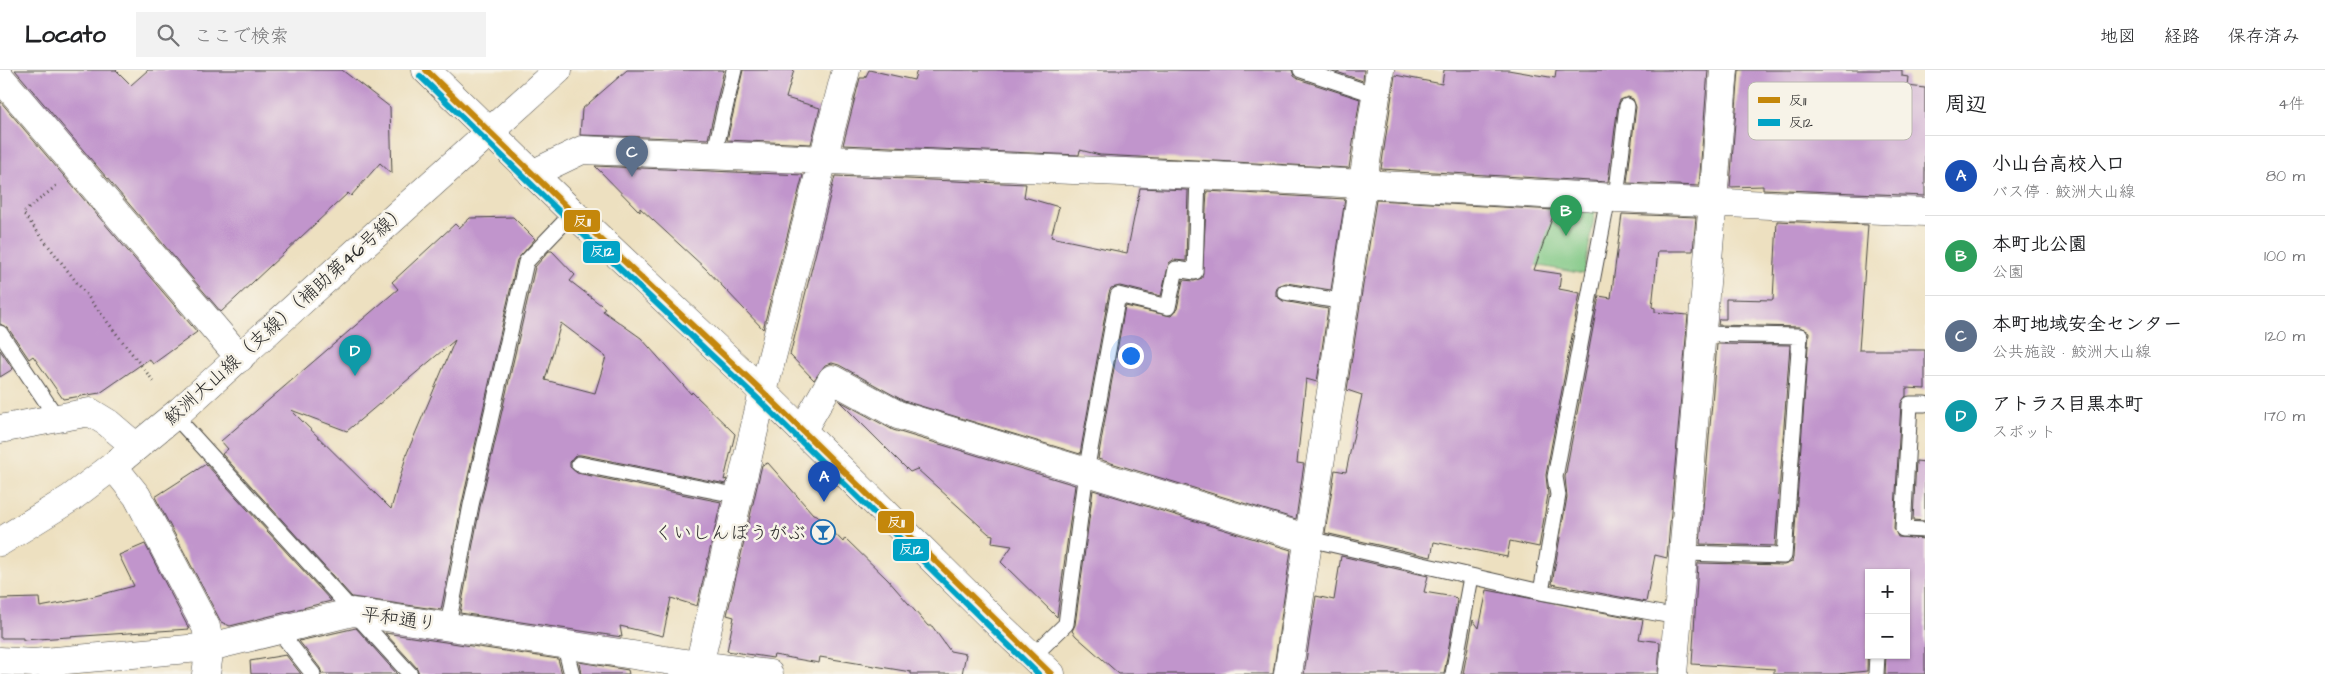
<!DOCTYPE html>
<html lang="ja">
<head>
<meta charset="utf-8">
<style>
  :root { --surface:#fff; --page:#f2f2f2; --text:#202124; --muted:#757577; --line:#e0e0e0; --accent:#1f6fb2 }
  body { margin:0; font-family:"Architects Daughter","Klee One",sans-serif; background:var(--page); color:var(--text) }
  .controls { position:absolute; right:15px; bottom:15px; display:grid; overflow:hidden; border-radius:0px; box-shadow:0 1px 4px #0004 }
  .controls button { width:45px; height:45px; display:grid; place-items:center; padding:0; border:0; border-bottom:1px solid var(--line); background:var(--surface); color:var(--text); font:25px sans-serif }
  .you { position:absolute; left:1130px; top:285px; width:18px; height:18px; margin:-12px; border:4px solid #fff; border-radius:50%; background:#1a73e8; box-shadow:0 0 0 8px #1a73e833 }
  .badge { display:grid; place-items:center; width:32px; height:32px; border-radius:50%; background:var(--accent); color:#fff; font-size:16px; font-weight:700 }
  .pin { position:absolute; translate:-50% -41px; filter:drop-shadow(0 1px 2px #0008) }
  .pin::after { content:''; position:absolute; top:26px; width:18px; height:15px; background:inherit; clip-path:polygon(0 0,100% 0,50% 100%) }
  .list { margin:0; padding:0; list-style:none }
  h2 { display:flex; justify-content:space-between; align-items:center; height:65px; margin:0; padding:0 20px; font-size:21px }
  h2 small { font-size:16px; font-weight:400; color:var(--muted) }
  .list li { display:grid; grid-template-columns:32px 1fr auto; gap:15px; align-items:center; box-sizing:border-box; height:80px; padding:0 20px; border-top:1px solid var(--line) }
  .list b { display:block; font-size:19px; white-space:nowrap }
  .list p { margin:0; font-size:16px; white-space:nowrap; color:var(--muted) }
  .list em { font-size:16px; font-style:normal; color:var(--muted) }
  .icon { flex:none; width:28px; height:28px; fill:none; stroke:currentColor; stroke-width:2; stroke-linecap:round; stroke-linejoin:round }
  .map { position:relative; flex:none; width:1925px; height:604px; overflow:hidden }
  header { display:flex; align-items:center; gap:30px; box-sizing:border-box; height:70px; padding:0 25px; background:var(--surface); border-bottom:1px solid var(--line) }
  header strong { font-size:24px }
  nav { display:flex; gap:28px; margin-inline-start:auto; font-size:18px }
  .search { width:350px; height:45px; background:var(--page); display:flex; align-items:center; gap:12px; box-sizing:border-box; padding:0 18px; border-radius:0px; color:var(--muted); font-size:19px }
  main { display:flex }
  aside { flex:1; background:var(--surface) }
  .map>svg:first-child { display:block }
  .green { fill:#7fc784; stroke:#557958 }
  .building { fill:#c195cc; fill-rule:evenodd }
  .lines { fill:none; stroke-linecap:round; stroke-linejoin:round }
  .lane-casing { stroke:#484641; stroke-width:17 }
  .street-casing { stroke:#484641; stroke-width:29 }
  .secondary-casing { stroke:#484641; stroke-width:29 }
  .path { stroke:#484641; stroke-width:3; stroke-dasharray:1 4; stroke-linecap:butt }
  .lane { stroke:#fff; stroke-width:15 }
  .street { stroke:#fff; stroke-width:28 }
  .secondary { stroke:#fff; stroke-width:28 }
  .bus-1-casing { stroke:#f7f3e8; stroke-width:10 }
  .bus-2-casing { stroke:#f7f3e8; stroke-width:10 }
  .bus-1 { stroke:#c4870b; stroke-width:6 }
  .bus-2 { stroke:#02a3c6; stroke-width:6 }
  .labels { text-anchor:middle; stroke-width:5; stroke-linejoin:round; paint-order:stroke }
  .street-label { font-size:19px; fill:#2b2b2b; stroke:#f7f3e8 }
  .poi-label { font-size:19px; fill:#2b2b2b; stroke:#f7f3e8; text-anchor:end }
  .key { fill:#f7f3e8; stroke:#bab7af; stroke-width:1 }
  .key-label { font-size:14px; fill:#2b2b2b }
  .line-badge { stroke:#f7f3e8; stroke-width:2 }
  .badge-label { font-size:14px; text-anchor:middle; font-weight:bold; fill:#fff }
</style>
</head>
<body>
<header>
<strong>Locato</strong>
<div class="search"><svg class="icon" aria-label="search" viewBox="0 0 24 24"><circle cx="10" cy="10" r="6"/><path d="M15 15l6 6"/></svg>ここで検索</div>
<nav><a>地図</a><a>経路</a><a>保存済み</a></nav>
</header>
<main>
<div class="map">
<svg width="1925" height="604" viewBox="0 0 1925 604">
  <rect width="100%" height="100%" fill="#f7f3e8"/>
  <filter id="ink" filterUnits="userSpaceOnUse"><feTurbulence type="fractalNoise" baseFrequency=".02" numOctaves="2"/><feDisplacementMap in="SourceGraphic" scale="10" xChannelSelector="R" yChannelSelector="G"/><feConvolveMatrix kernelMatrix="1 2 1 2 8 2 1 2 1" color-interpolation-filters="sRGB"/></filter>
  <filter id="wash" filterUnits="userSpaceOnUse"><feTurbulence type="fractalNoise" baseFrequency=".0096" numOctaves="4" result="noise"/><feDisplacementMap in="SourceGraphic" scale="20" xChannelSelector="R" yChannelSelector="G"/><feGaussianBlur stdDeviation="1.12" result="paint"/><feColorMatrix in="noise" values="0 0 0 0 0 0 0 0 0 0 0 0 0 0 0 0 0 1.4 0 .05"/><feComposite in="paint" operator="in"/></filter>
  <g filter="url(#wash)">
    <rect width="100%" height="100%" fill="#ede0c0"/>
    <!-- green -->
    <path class="green" d="M1547,133L1596,137L1584,204L1535,195Z"/>
    <g id="blocks">
      <!-- building -->
      <path class="building" d="M15,0H116L131,15L148,0H342L390,37L392,104L380,93L351,126L348,123L221,242Z
        M627,0H724L708,69L580,65L582,39Z
        M743,0H794L786,28L820,38L811,74L727,70Z
        M869,0L914,10L917,0H1292L1294,6L1298,9L1360,29L1349,98L1100,85L1080,80L1079,85L843,75L860,8H865Z
        M1331,0H1364L1363,11Z
        M1444,0H1508L1555,8L1556,0H1708L1699,116L1627,113L1636,37L1633,29L1628,27L1620,30L1618,35L1608,112L1381,99L1395,5L1442,14Z
        M1739,0H1902V6L1908,7L1907,16L1925,18V126L1763,119V116L1730,117Z
        M0,31L197,262L153,294L149,289L100,323L63,329L33,286L29,289L8,258L0,254Z
        M595,96L803,105L763,259L706,199L640,138V142Z
        M835,106L1026,114L1024,127L1059,137L1051,167L1127,183L1140,118L1188,120L1186,191L1173,190L1169,193L1161,226L1120,216L1111,218L1109,223L1080,384L904,331L839,295L832,293L825,295L814,310L790,285Z
        M1207,121L1345,129L1331,220L1286,213L1278,216L1276,221V226L1283,231L1328,239L1317,312L1306,309L1297,393L1304,394L1296,449L1098,389L1125,236L1171,246L1177,239L1183,210L1194,211L1202,208Z
        M1376,130L1555,140L1534,200L1561,204L1559,219L1580,223L1546,405L1548,425L1539,477L1510,471L1507,487L1434,472L1431,487L1325,463L1335,400L1346,402L1362,325L1347,320Z
        M1622,144L1696,147L1693,181H1658L1652,237L1655,238V242L1688,245L1667,488L1655,485L1646,532L1552,514L1567,427L1565,407L1599,226L1611,228Z
        M513,147L535,169L517,190L462,433L441,540L352,527L222,384L228,379L221,371L398,219L392,212L455,154L459,158L470,148ZM455,270L407,383L391,439L291,340L347,361Z
        M1777,151L1868,155L1859,280H1925V319L1906,318V326L1901,333L1894,458L1898,467L1925,469V604H1885L1886,585H1906V503H1869L1867,601L1838,604H1774V599L1692,594L1698,493L1784,495L1792,492L1793,487L1809,262L1800,257L1718,255L1719,249H1726V229L1773,230Z
        M549,181H552L575,205L570,211L605,238L603,241L641,268L691,324L692,322L735,364L724,410L727,409L726,414L581,385H576L570,392V397L577,403L721,432L697,536L671,528L663,566L620,556L622,567L460,543L480,437L535,197ZM561,253L606,287L595,323L545,310Z
        M1717,274L1790,275L1775,476L1700,474Z
        M0,280L13,299L0,307Z
        M838,330L893,360L1075,415L1057,547L1001,492L1012,476L992,473L993,465L989,464L917,399L910,402Z
        M1916,391L1925,392V451L1913,450Z
        M768,393L813,444L817,445L843,472L845,468L888,510L928,556H932L950,581L966,584L962,604H911V602L820,587L819,593L774,585L773,588L727,581L734,547L727,545L762,395Z
        M206,394L331,531L230,556L221,552L155,427Z
        M1093,420L1291,480L1273,604H1119L1076,566L1072,561L1075,555Z
        M145,474L189,559L23,570V568H0V529L39,528L40,537L83,529L134,516L119,485Z
        M1341,486L1428,506L1424,522L1454,527L1457,530L1444,604H1304L1316,526L1334,530Z
        M1487,520L1643,550L1639,569L1660,572L1658,604H1463L1473,550L1479,558Z
        M356,558L397,604H322L320,598L299,571Z
        M385,563L558,589L562,604H419L417,598Z
        M286,585L301,604H251L250,591Z
        M579,592L628,600L629,604H581Z"/>
    </g>
  </g>
  <g filter="url(#ink)">
    <use href="#blocks" fill-opacity="0" stroke="#484641" stroke-width="1"/>
    <g class="lines">
      <defs>
        <path id="lane" d="M1301,0L1376,25
          M714,85L734,0
          M1616,128L1627,36
          M1285,222L1345,232
          M0,263L57,348
          M1925,334H1910L1903,459L1925,460
          M174,345L410,604
          M579,394L740,426
          M1309,469L1541,522L1678,547
          M1685,483L1784,486L1800,266L1703,264
          M1541,522L1558,425L1555,407L1606,138V127
          M448,555L471,435L526,192L573,143
          M279,561L313,604
          M564,574L572,604
          M1032,587L1066,554L1086,402L1118,225L1168,237L1176,199L1195,202L1198,105
          M1453,604L1471,507
          M1876,604L1877,585"/>
        <path id="street" d="M0,7L240,288
          M532,104L582,80L1198,105L1616,128L1925,142
          M0,359L90,342L108,353L136,377
          M802,361L832,309L898,345L1309,469
          M113,396L137,426L206,557L210,577L206,604
          M0,591L33,593L210,577L353,542L698,595L769,604
          M697,604L763,322L846,0
          M1288,604L1380,0
          M1673,604L1724,0"/>
        <path id="secondary" d="M426,0L573,143L763,322L1001,557L1051,604
          M0,472L71,428L113,396L181,340L558,0"/>
      </defs>
      <!-- lane casing -->
      <use href="#lane" class="lane-casing"/>
      <!-- street casing -->
      <use href="#street" class="street-casing"/>
      <!-- secondary casing -->
      <use href="#secondary" class="secondary-casing"/>
      <!-- path -->
      <path class="path" d="M56,116L23,143L154,312"/>
      <!-- lane -->
      <use href="#lane" class="lane"/>
      <!-- street -->
      <use href="#street" class="street"/>
      <!-- secondary -->
      <use href="#secondary" class="secondary"/>
      <defs>
        <path id="bus-1" d="M426,0L573,143L763,322L1051,604"/>
        <path id="bus-2" d="M420,6L567,149L757,328L1038,604"/>
      </defs>
      <!-- bus-1 casing -->
      <use href="#bus-1" class="bus-1-casing"/>
      <!-- bus-2 casing -->
      <use href="#bus-2" class="bus-2-casing"/>
      <!-- bus-1 -->
      <use href="#bus-1" class="bus-1"/>
      <!-- bus-2 -->
      <use href="#bus-2" class="bus-2"/>
    </g>
  </g>
  <!-- icons -->
  <defs>
    <symbol id="bar-ring" viewBox="-11 -11 22 22"><circle r="9.5" fill="#f7f3e8" stroke="#1f6fb2" stroke-width="1.5"/><path d="M-6-5H6L.8 .8V4.5H3.5V6h-7V4.5H-.8V.8Z" fill="#1f6fb2"/></symbol>
  </defs>
  <g fill-rule="evenodd">
    <use href="#bar-ring" x="809" y="448" width="28" height="28"/>
  </g>
  <g class="labels">
    <!-- street labels -->
    <g class="street-label">
      <text transform="translate(285 244) rotate(-42)" y="7">鮫洲大山線（支線）（補助第46号線）</text>
      <text transform="translate(399 548) rotate(8)" y="7">平和通り</text>
    </g>
    <!-- poi labels -->
    <g class="poi-label">
      <text x="806" y="469">くいしんぼうがぶ</text>
    </g>
  </g>
  <!-- legend -->
  <rect x="1748" y="12" width="164" height="58" rx="8" class="key"/>
  <rect x="1758" y="27" width="22" height="6" fill="#c4870b"/>
  <rect x="1758" y="49" width="22" height="7" fill="#02a3c6"/>
  <g class="key-label">
    <text x="1789" y="35">反11</text>
    <text x="1789" y="57">反12</text>
  </g>
  <g class="line-badge">
    <rect x="563" y="139" width="38" height="24" rx="5" fill="#c4870b"/>
    <rect x="582" y="170" width="39" height="24" rx="5" fill="#02a3c6"/>
    <rect x="877" y="440" width="38" height="24" rx="5" fill="#c4870b"/>
    <rect x="892" y="468" width="38" height="24" rx="5" fill="#02a3c6"/>
  </g>
  <g class="badge-label">
    <text x="582" y="156">反11</text>
    <text x="602" y="186">反12</text>
    <text x="896" y="457">反11</text>
    <text x="911" y="484">反12</text>
  </g>
</svg>
<div class="controls">
<button>+</button>
<button>−</button>
</div>
<div class="you"></div>
<div class="pin badge" style="left:824px;top:432px;background:#1a4fb4">A</div>
<div class="pin badge" style="left:1566px;top:166px;background:#2e9e5b">B</div>
<div class="pin badge" style="left:632px;top:107px;background:#5c6f8a">C</div>
<div class="pin badge" style="left:355px;top:306px;background:#0f9aa8">D</div>
</div>
<aside>
<h2>周辺<small>4件</small></h2>
<ul class="list">
<li><span class="badge" style="background:#1a4fb4">A</span><div><b>小山台高校入口</b><p>バス停 · 鮫洲大山線</p></div><em>80 m</em></li>
<li><span class="badge" style="background:#2e9e5b">B</span><div><b>本町北公園</b><p>公園</p></div><em>100 m</em></li>
<li><span class="badge" style="background:#5c6f8a">C</span><div><b>本町地域安全センター</b><p>公共施設 · 鮫洲大山線</p></div><em>120 m</em></li>
<li><span class="badge" style="background:#0f9aa8">D</span><div><b>アトラス目黒本町</b><p>スポット</p></div><em>170 m</em></li>
</ul>
</aside>
</main>
</body>
</html>
